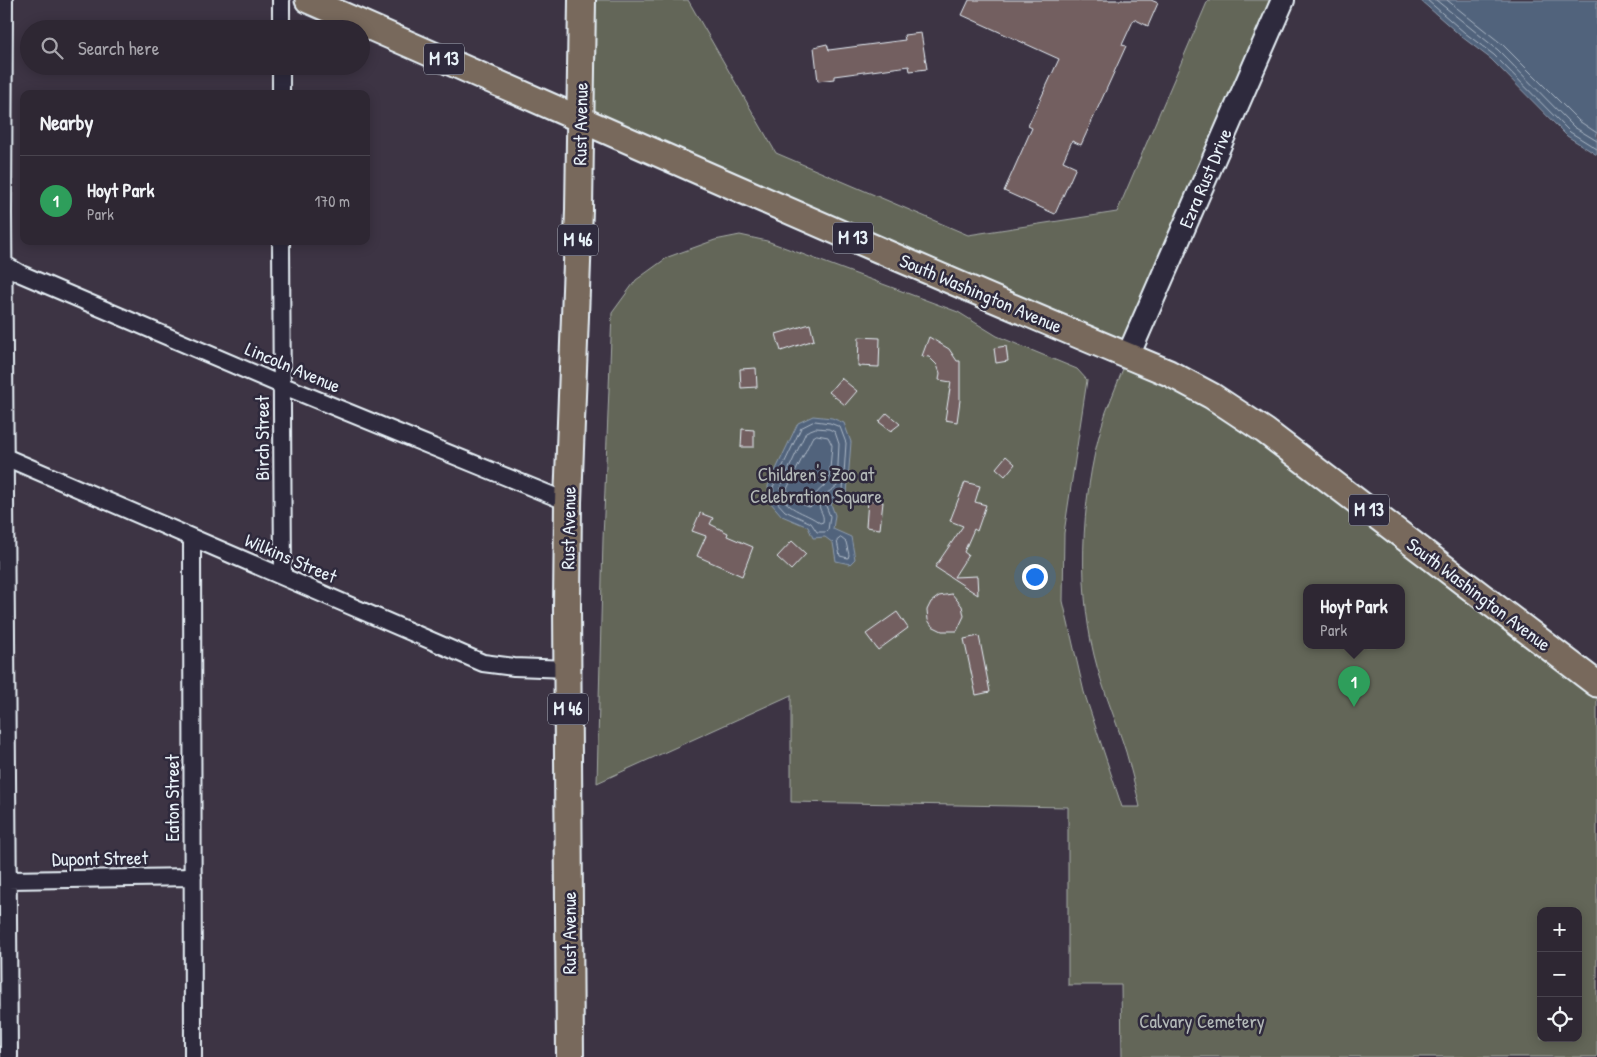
<!DOCTYPE html>
<html lang="en">
<head>
<meta charset="utf-8">
<style>
  :root { --surface:#2e2733; --page:#3a333f; --text:#f1f3f6; --muted:#a7a5ac; --line:#49444e; --accent:#8c9099 }
  body { margin:0; font-family:"Patrick Hand",sans-serif; background:var(--page); color:var(--text) }
  .controls { position:absolute; right:15px; bottom:15px; display:grid; overflow:hidden; border-radius:10px; box-shadow:0 2px 12px #0003 }
  .controls button { width:45px; height:45px; display:grid; place-items:center; padding:0; border:0; border-bottom:1px solid var(--line); background:var(--surface); color:var(--text); font:25px sans-serif }
  .you { position:absolute; left:1034px; top:576px; width:18px; height:18px; margin:-12px; border:4px solid #fff; border-radius:50%; background:#1a73e8; box-shadow:0 0 0 8px #1a73e833 }
  .badge { display:grid; place-items:center; width:32px; height:32px; border-radius:50%; background:var(--accent); color:#fff; font-size:16px; font-weight:700 }
  .pin { position:absolute; translate:-50% -41px; filter:drop-shadow(0 1px 2px #0008) }
  .pin::after { content:''; position:absolute; top:26px; width:18px; height:15px; background:inherit; clip-path:polygon(0 0,100% 0,50% 100%) }
  .popup { position:absolute; left:1303px; top:584px; width:102px; height:65px; box-sizing:border-box; display:grid; place-content:center; border-radius:10px; background:var(--surface); filter:drop-shadow(0 1px 4px #0005); font-size:16px; white-space:nowrap; color:var(--muted) }
  .popup b { font-size:19px; color:var(--text) }
  .popup::after { content:''; position:absolute; left:50%; top:100%; margin-left:-10px; border:10px solid transparent; border-top-color:var(--surface) }
  .list { margin:0; padding:0; list-style:none }
  h2 { display:flex; justify-content:space-between; align-items:center; height:65px; margin:0; padding:0 20px; font-size:21px }
  h2 small { font-size:16px; font-weight:400; color:var(--muted) }
  .list li { display:grid; grid-template-columns:32px 1fr auto; gap:15px; align-items:center; box-sizing:border-box; height:90px; padding:0 20px; border-top:1px solid var(--line) }
  .list b { display:block; font-size:19px; white-space:nowrap }
  .list p { margin:0; font-size:16px; white-space:nowrap; color:var(--muted) }
  .list em { font-size:16px; font-style:normal; color:var(--muted) }
  .icon { flex:none; width:28px; height:28px; fill:none; stroke:currentColor; stroke-width:2; stroke-linecap:round; stroke-linejoin:round }
  .map { position:relative; flex:none; width:1597px; height:1057px; overflow:hidden }
  .search { position:absolute; background:var(--surface); box-shadow:0 2px 12px #0003; left:20px; top:20px; width:350px; height:55px; display:flex; align-items:center; gap:12px; box-sizing:border-box; padding:0 18px; border-radius:28px; color:var(--muted); font-size:19px }
  .panel { position:absolute; background:var(--surface); box-shadow:0 2px 12px #0003; left:20px; top:90px; width:350px; height:155px; border-radius:10px }
  .map>svg:first-child { display:block }
  .green { fill:#646658; stroke:#a6aca8; fill-rule:evenodd }
  .water { fill:#51637c; stroke:#8d9cae }
  .lines { fill:none; stroke-linecap:round; stroke-linejoin:round }
  .shore { stroke:#acb8c6; stroke-width:1 }
  .building { fill:#735e61; stroke:#e8f1f8 }
  .minor-casing { stroke:#e8f1f8; stroke-width:20 }
  .secondary-casing { stroke:#e8f1f8; stroke-width:26 }
  .primary-casing { stroke:#e8f1f8; stroke-width:29 }
  .trunk-casing { stroke:#e8f1f8; stroke-width:30 }
  .minor { stroke:#2f2a3d; stroke-width:16 }
  .secondary { stroke:#2f2a3d; stroke-width:22 }
  .primary { stroke:#78695c; stroke-width:25 }
  .trunk { stroke:#78695c; stroke-width:26 }
  .labels { text-anchor:middle; stroke-width:5; stroke-linejoin:round; paint-order:stroke }
  .shield { fill:#2f2a3d; stroke:#b0b5c0; stroke-width:1 }
  .shield-label { font-size:18px; font-weight:bold; fill:#e8f1f8 }
  .street-label { font-size:19px; fill:#e8f1f8; stroke:#2f2a3d }
  .park-label { font-size:19px; fill:#b3b9b8; stroke:#2f2a3d }
</style>
</head>
<body>
<div class="map">
<svg width="1597" height="1057" viewBox="0 0 1597 1057">
  <rect width="100%" height="100%" fill="#3d3444"/>
  <filter id="ink" filterUnits="userSpaceOnUse"><feTurbulence type="fractalNoise" baseFrequency=".02" numOctaves="2"/><feDisplacementMap in="SourceGraphic" scale="10" xChannelSelector="R" yChannelSelector="G"/><feConvolveMatrix kernelMatrix="1 2 1 2 8 2 1 2 1" color-interpolation-filters="sRGB"/></filter>
  <g filter="url(#ink)">
    <!-- green -->
    <path class="green" d="M582,0H688L776,153L968,235L1117,212L1208,0H1283L1129,356L1169,373L1597,684V1057H1122L1121,985H1068V807L791,802V695L597,783L603,539L612,313L636,280L668,257L715,240L740,235L767,241L958,312L997,336L1077,369L1087,380L1064,533L1063,601L1084,692L1122,807H1140C1136,789 1131,770 1126,752C1116,720 1102,688 1094,655C1076,582 1082,484 1106,412C1113,393 1121,375 1128,356L580,118ZM1306,588H1402V646H1306ZM1541,911H1578V1038H1541Z"/>
    <!-- water -->
    <path class="water" d="M1420,0H1597V155L1567,136L1491,59L1462,37Z
      M813,416L832,418L844,423L851,442L847,494L831,504L835,515L833,529L851,537L855,559L850,564L836,561L833,543L825,537L813,538L808,527L782,516L770,502L768,486L798,423Z"/>
    <g class="lines">
      <!-- shore -->
      <path class="shore" d="M1427,0L1465,33L1494,55L1570,132L1597,149
        M1436,0L1498,50L1574,127L1597,141
        M1447,0L1503,45L1579,121L1597,133
        M815,421L830,423L840,427L846,443L843,490L826,502V506L830,516L828,530L826,532H817L811,523L785,511L775,500L773,487L801,428Z
        M816,428L829,429L835,432L839,444L837,486C829,493 816,496 820,509C822,514 824,516 823,522L820,523C805,511 783,511 780,488L806,432Z
        M817,435L828,437L832,445L829,481C821,490 813,492 812,506L809,507C800,503 789,500 787,489L812,438Z
        M841,538L846,542L849,555L848,558L840,556L837,541Z"/>
    </g>
    <!-- building -->
    <path class="building" d="M969,0H1151L1158,3L1148,26L1134,19L1122,45L1126,46L1081,145L1072,141L1063,161L1076,167L1055,214L1004,191L1032,128L1028,126L1059,59L962,15Z
      M921,33L927,69L910,71L909,66L834,76V79L818,81L814,47L827,44L829,50L905,40L904,35Z
      M810,324L814,340L781,351L776,334Z
      M859,337L880,338L879,367L858,366Z
      M929,337L949,349L957,361H960V400L957,422L945,420L951,382L939,380L940,373L937,365L929,357L922,356Z
      M1006,346L1008,361L996,363L994,348Z
      M756,368L757,387L741,388L740,369Z
      M841,378L857,391L845,405L829,392Z
      M887,413L900,424L891,431L879,422Z
      M742,429L754,430V447H741Z
      M1006,456L1015,464L1005,476L996,468Z
      M965,482L980,486L975,502L986,505L977,531L974,529L964,552L968,555L954,577L977,576L978,595L935,567L963,526L950,521Z
      M868,500L883,502L880,529L866,527Z
      M700,513L713,518L710,524L728,533L727,536L753,547L742,576L697,556L706,536L692,531Z
      M792,541L806,554L791,570L777,557Z
      M952,594L962,606L964,616L957,631H942L932,626L928,620L927,610L931,602L939,596Z
      M897,612L908,628L878,650L866,634Z
      M979,636L990,692L976,695L964,639Z"/>
    <g class="lines">
      <defs>
        <path id="minor" d="M4,0L3,213L9,1057
          M281,0V29
          M281,66V94
          M281,241L283,575
          M4,264L21,274L281,385L568,502
          M5,457C164,527 324,593 483,663L514,667L568,669
          M192,539L193,1057
          M8,880L193,877"/>
        <path id="secondary" d="M1128,356L1283,0"/>
        <path id="primary" d="M308,0C595,125 880,253 1169,373L1212,396L1265,431L1597,684"/>
        <path id="trunk" d="M570,1057L567,607L568,502L579,210L582,0"/>
      </defs>
      <!-- minor casing -->
      <use href="#minor" class="minor-casing"/>
      <!-- secondary casing -->
      <use href="#secondary" class="secondary-casing"/>
      <!-- primary casing -->
      <use href="#primary" class="primary-casing"/>
      <!-- trunk casing -->
      <use href="#trunk" class="trunk-casing"/>
      <!-- minor -->
      <use href="#minor" class="minor"/>
      <!-- secondary -->
      <use href="#secondary" class="secondary"/>
      <!-- primary -->
      <use href="#primary" class="primary"/>
      <!-- trunk -->
      <use href="#trunk" class="trunk"/>
    </g>
  </g>
  <g class="labels">
    <!-- shield labels -->
    <g class="shield">
      <rect x="424" y="43.5" width="40" height="31" rx="4"/>
      <rect x="833" y="222.5" width="40" height="31" rx="4"/>
      <rect x="558" y="224.5" width="40" height="31" rx="4"/>
      <rect x="1349" y="494.5" width="40" height="31" rx="4"/>
      <rect x="548" y="693.5" width="40" height="31" rx="4"/>
    </g>
    <g class="shield-label">
      <text x="444" y="65">M 13</text>
      <text x="853" y="244">M 13</text>
      <text x="578" y="246">M 46</text>
      <text x="1369" y="516">M 13</text>
      <text x="568" y="715">M 46</text>
    </g>
    <!-- street labels -->
    <g class="street-label">
      <text transform="translate(580 124) rotate(-89)" y="7">Rust Avenue</text>
      <text transform="translate(1205 178) rotate(-67)" y="7">Ezra Rust Drive</text>
      <text transform="translate(981 293) rotate(23)" y="7">South Washington Avenue</text>
      <text transform="translate(293 367) rotate(23)" y="7">Lincoln Avenue</text>
      <text transform="translate(262 438) rotate(-90)" y="7">Birch Street</text>
      <text transform="translate(568 528) rotate(-89)" y="7">Rust Avenue</text>
      <text transform="translate(291 558) rotate(23)" y="7">Wilkins Street</text>
      <text transform="translate(1479 594) rotate(37)" y="7">South Washington Avenue</text>
      <text transform="translate(172 798) rotate(-90)" y="7">Eaton Street</text>
      <text transform="translate(100 858) rotate(-1)" y="7">Dupont Street</text>
      <text transform="translate(569 933) rotate(-90)" y="7">Rust Avenue</text>
    </g>
    <!-- park labels -->
    <g class="park-label">
      <text x="816" y="481">Children's Zoo at<tspan x="816" dy="22">Celebration Square</tspan></text>
      <text x="1202" y="1028">Calvary Cemetery</text>
    </g>
  </g>
</svg>
<div class="controls">
<button>+</button>
<button>−</button>
<button><svg class="icon" aria-label="locate" viewBox="0 0 24 24"><circle cx="12" cy="12" r="6"/><path d="M12 2v4M12 18v4M2 12h4M18 12h4"/></svg></button>
</div>
<div class="you"></div>
<div class="pin badge" style="left:1354px;top:707px;background:#2e9e5b">1</div>
<div class="popup"><b>Hoyt Park</b>Park</div>
<div class="search"><svg class="icon" aria-label="search" viewBox="0 0 24 24"><circle cx="10" cy="10" r="6"/><path d="M15 15l6 6"/></svg>Search here</div>
<section class="panel">
<h2>Nearby<small></small></h2>
<ul class="list">
<li><span class="badge" style="background:#2e9e5b">1</span><div><b>Hoyt Park</b><p>Park</p></div><em>170 m</em></li>
</ul>
</section>
</div>
</body>
</html>
